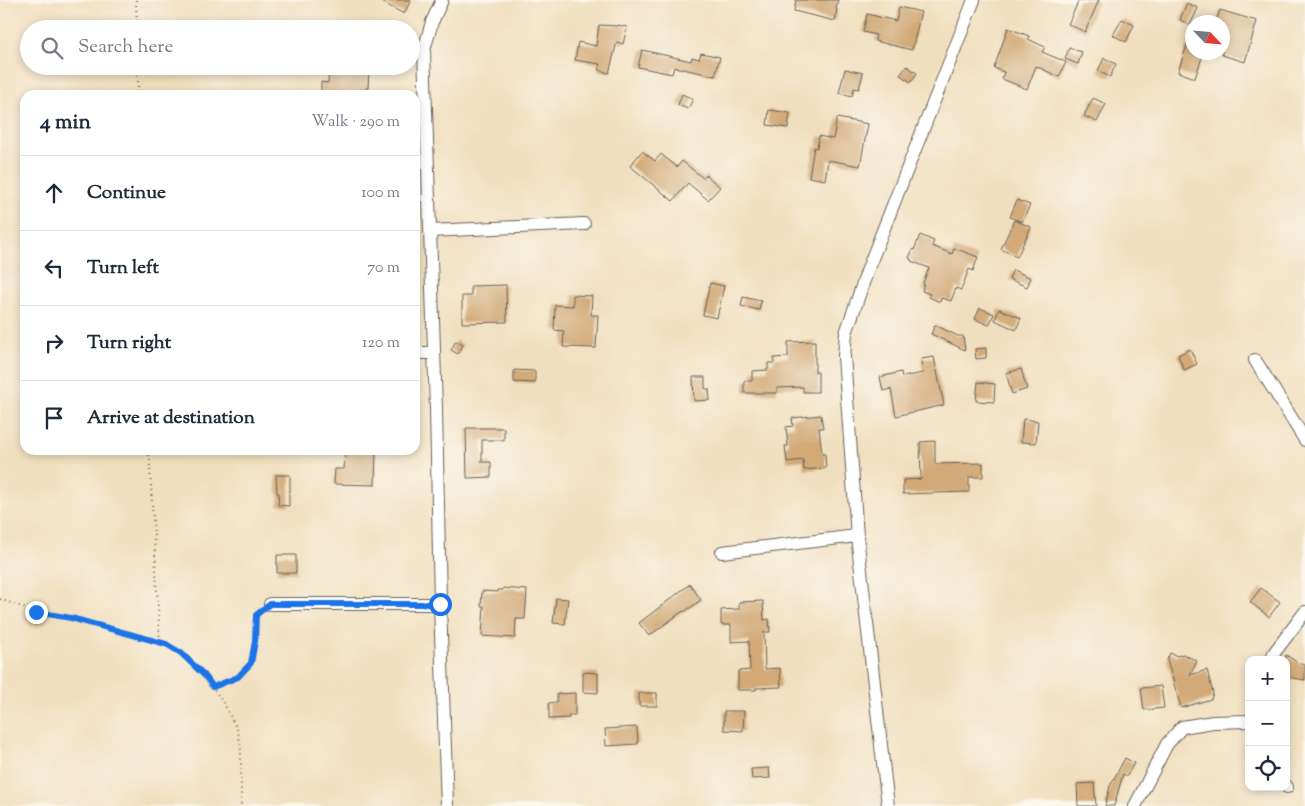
<!DOCTYPE html>
<html lang="en">
<head>
<meta charset="utf-8">
<style>
  :root { --surface:#fff; --page:#f2f2f3; --text:#1f2937; --muted:#747a83; --line:#e0e1e3 }
  body { margin:0; font-family:"Sorts Mill Goudy",serif; background:var(--page); color:var(--text) }
  .controls { position:absolute; right:15px; bottom:15px; display:grid; overflow:hidden; border-radius:10px; box-shadow:0 2px 8px #0003 }
  .controls button { width:45px; height:45px; display:grid; place-items:center; padding:0; border:0; border-bottom:1px solid var(--line); background:var(--surface); color:var(--text); font:25px sans-serif }
  .compass { position:absolute; left:1185px; top:15px; width:45px; height:45px; border-radius:50%; background:var(--surface); box-shadow:0 2px 8px #0003; rotate:116deg }
  .stop { position:absolute; width:15px; height:15px; margin:-11px; border:4px solid #1a73e8; border-radius:50%; background:#fff }
  .stop.end { background:#1a73e8; border-color:#fff; box-shadow:0 1px 5px #0008 }
  .list { margin:0; padding:0; list-style:none }
  h2 { display:flex; justify-content:space-between; align-items:center; height:65px; margin:0; padding:0 20px; font-size:21px }
  h2 small { font-size:16px; font-weight:400; color:var(--muted) }
  .list li { display:grid; grid-template-columns:32px 1fr auto; gap:15px; align-items:center; box-sizing:border-box; height:75px; padding:0 20px; border-top:1px solid var(--line) }
  .list b { display:block; font-size:19px; white-space:nowrap }
  .list em { font-size:16px; font-style:normal; color:var(--muted) }
  .icon { flex:none; width:28px; height:28px; fill:none; stroke:currentColor; stroke-width:2; stroke-linecap:round; stroke-linejoin:round }
  .map { position:relative; flex:none; width:1305px; height:806px; overflow:hidden }
  .search { position:absolute; background:var(--surface); box-shadow:0 2px 8px #0003; left:20px; top:20px; width:400px; height:55px; display:flex; align-items:center; gap:12px; box-sizing:border-box; padding:0 18px; border-radius:28px; color:var(--muted); font-size:19px }
  .panel { position:absolute; background:var(--surface); box-shadow:0 2px 8px #0003; left:20px; top:90px; width:400px; height:365px; border-radius:15px }
  .map>svg:first-child { display:block }
  .building { fill:#d2a977 }
  .lines { fill:none; stroke-linecap:round; stroke-linejoin:round }
  .minor-casing { stroke:#666055; stroke-width:14 }
  .path { stroke:#666055; stroke-width:2; stroke-dasharray:1 4; stroke-linecap:butt }
  .minor { stroke:#fff; stroke-width:12 }
  .route { stroke:#1a73e8; stroke-width:6 }
</style>
</head>
<body>
<div class="map">
<svg width="1305" height="806" viewBox="0 0 1305 806">
  <rect width="100%" height="100%" fill="#fbf7ec"/>
  <filter id="ink" filterUnits="userSpaceOnUse"><feTurbulence type="fractalNoise" baseFrequency=".02" numOctaves="2"/><feDisplacementMap in="SourceGraphic" scale="10" xChannelSelector="R" yChannelSelector="G"/><feConvolveMatrix kernelMatrix="1 2 1 2 8 2 1 2 1" color-interpolation-filters="sRGB"/></filter>
  <filter id="wash" filterUnits="userSpaceOnUse"><feTurbulence type="fractalNoise" baseFrequency=".0096" numOctaves="4" result="noise"/><feDisplacementMap in="SourceGraphic" scale="20" xChannelSelector="R" yChannelSelector="G"/><feGaussianBlur stdDeviation="1.12" result="paint"/><feColorMatrix in="noise" values="0 0 0 0 0 0 0 0 0 0 0 0 0 0 0 0 0 1.4 0 .05"/><feComposite in="paint" operator="in"/></filter>
  <g filter="url(#wash)">
    <rect width="100%" height="100%" fill="#f0dfbe"/>
    <g id="blocks">
      <!-- building -->
      <path class="building" d="M378,0H411L404,14Z
        M796,0H838L836,9L837,10L835,21L794,11Z
        M1079,0H1099L1085,32L1068,24Z
        M1187,3L1198,8L1190,25L1180,20Z
        M899,7L921,12L912,50L875,41L876,35L863,32L867,14L896,21Z
        M1220,10L1257,21L1245,62L1222,55V22H1216Z
        M1122,19L1134,25L1126,42L1113,35Z
        M599,25L618,26V25L627,27L623,44L617,42L609,73L598,70L600,64L575,60L578,42L596,46Z
        M1008,28L1029,36L1028,39L1045,47L1042,52L1066,62L1059,77L1036,66L1027,89L1002,79L1004,72L994,68Z
        M1191,33H1192V52H1204L1195,78L1178,72Z
        M1069,48L1082,52L1078,64L1065,59Z
        M642,50L691,61L692,57L699,59L701,53L720,57L715,76L674,67L672,74L638,67Z
        M1104,58L1116,64L1110,77L1098,71Z
        M329,66H359V68H369L368,88H366V95H321V82L328,83Z
        M907,66L917,73L911,82L900,75Z
        M845,69L863,73L859,89L854,88L852,96L839,93Z
        M682,94L693,99L688,109L678,105Z
        M1093,98L1106,104L1097,122L1084,116Z
        M769,110L790,113L788,128L767,125Z
        M837,118L868,124L860,166L828,160L825,180L809,177L814,147L817,148L819,136L833,139Z
        M642,151L655,161L661,154L677,167L682,161L703,178L706,175L720,187L708,200L688,183L673,201L630,166Z
        M1017,200L1030,205L1022,222L1010,217Z
        M1014,220L1031,227L1017,257L1001,249Z
        M920,235L934,241L932,246L952,254L954,248L978,257L973,271L969,269L961,290L956,288L951,301L941,298L940,302L929,297L930,294L922,291L924,283H923L929,268L911,261V259L909,258L913,249L914,250Z
        M1013,270L1031,278L1027,287L1009,279Z
        M710,283L724,286L717,318L703,315Z
        M506,285L507,322L462,323V296H471V286Z
        M573,295L592,296L591,315H598L596,348L563,347L564,331L554,330L555,305L573,306Z
        M743,297L761,301L759,310L741,306Z
        M980,308L994,314L989,325L975,319Z
        M999,309L1021,318L1016,330L995,320Z
        M935,325L958,336H963L965,350L931,334Z
        M456,341L463,345L458,354L451,350Z
        M815,341V372H818V392H803V387L777,388V393H744V381H752V371L768,370V363H774V358L788,357V342Z
        M986,348V358L976,359L975,349Z
        M1190,349L1197,364L1184,370L1178,355Z
        M934,357L944,405L896,416L891,389L883,391L880,377L901,372L902,377L923,373L921,359Z
        M1021,369L1027,389L1012,394L1006,373Z
        M514,370L535,371V383L514,382Z
        M693,377H705V389H709L710,400L694,401Z
        M978,382L995,384L994,402L976,401Z
        M821,415L823,428H819L822,454H825L826,468L804,470L803,460L787,462L785,446H788L786,427L793,426L792,418Z
        M1023,419L1038,421L1036,443L1021,442Z
        M466,428H504V440H482V462H491V477L467,478Z
        M935,441V464L983,463V477H969V492L903,494V480L921,479L920,442Z
        M345,450H376L375,485L334,484L335,469H344Z
        M276,475H290V492H289V506L278,505L279,493H277Z
        M277,555H296V573H277Z
        M690,584L701,600L684,612L683,611L649,636L639,623Z
        M503,588L527,590L525,619H516L515,638L482,636L484,606H481L482,591L498,592V590H503Z
        M1261,588L1280,602L1269,617L1250,602Z
        M556,598L568,599L565,624L553,623Z
        M763,601L764,620L769,619L770,632H764L765,669L780,668L781,687L756,688V690H738V671L750,670L749,641L731,642V625H721V610L739,609V602Z
        M1170,653L1177,656L1183,654L1197,661L1190,675L1207,670L1213,693L1211,699L1181,708L1167,660Z
        M1286,655L1300,664H1305V680L1286,677Z
        M583,672L598,673V693L583,692Z
        M1161,686L1164,708L1144,710L1141,688Z
        M575,693V715H569V718L549,719V703L557,702V694Z
        M639,693H657V706H639Z
        M724,711H744L743,731L724,730Z
        M637,727L638,744L606,746L605,729Z
        M1125,758L1134,763L1127,776L1123,774L1114,806H1105L1110,786Z
        M769,768L770,778L752,779L751,769Z
        M1094,783L1096,806H1078L1077,784Z"/>
    </g>
  </g>
  <g filter="url(#ink)">
    <use href="#blocks" fill-opacity="0" stroke="#666055" stroke-width="1"/>
    <g class="lines">
      <defs>
        <path id="minor" d="M442,0L432,22L424,50L436,409L440,604L447,806
          M430,231L584,224
          M415,353H434
          M1255,360L1284,406L1305,440
          M722,552L857,536
          M270,604H440
          M1272,660L1274,653L1305,612
          M1286,786L1287,787
          M888,806L857,536L844,356L846,333L869,266L974,0
          M1135,806L1167,744L1182,727L1213,722L1249,721"/>
      </defs>
      <!-- minor casing -->
      <use href="#minor" class="minor-casing"/>
      <!-- path -->
      <path class="path" d="M136,0L137,29
        M138,66V95
        M149,450L160,642
        M0,599L36,612L71,618L166,644L181,653L205,676L224,704L238,731L241,750V806
        M213,687L238,677L251,663L255,641L256,615L260,612"/>
      <!-- minor -->
      <use href="#minor" class="minor"/>
    </g>
  </g>
  <g class="lines" filter="url(#ink)">
    <!-- route -->
    <path class="route" d="M36,612L71,618L166,644L181,653L205,676L213,687L238,677L251,663L255,641L256,615L270,604H440"/>
  </g>
</svg>
<div class="controls">
<button>+</button>
<button>−</button>
<button><svg class="icon" aria-label="locate" viewBox="0 0 24 24"><circle cx="12" cy="12" r="6"/><path d="M12 2v4M12 18v4M2 12h4M18 12h4"/></svg></button>
</div>
<svg class="compass" viewBox="-18 -18 36 36"><path d="M0-13l5 13h-10z" fill="#e53935"/><path d="M0 13l5-13h-10z" fill="#747a83"/></svg>
<div class="stop" style="left:440px;top:604px"></div>
<div class="stop end" style="left:36px;top:612px"></div>
<div class="search"><svg class="icon" aria-label="search" viewBox="0 0 24 24"><circle cx="10" cy="10" r="6"/><path d="M15 15l6 6"/></svg>Search here</div>
<section class="panel">
<h2>4 min<small>Walk · 290 m</small></h2>
<ul class="list">
<li><svg class="icon" aria-label="ahead" viewBox="0 0 24 24"><path d="M12 20V5M6 11l6-6 6 6"/></svg><div><b>Continue</b></div><em>100 m</em></li>
<li><svg class="icon" aria-label="left" viewBox="0 0 24 24"><path d="M17 20v-9H6M10 6l-5 5 5 5"/></svg><div><b>Turn left</b></div><em>70 m</em></li>
<li><svg class="icon" aria-label="right" viewBox="0 0 24 24"><path d="M7 20v-9h11M14 6l5 5-5 5"/></svg><div><b>Turn right</b></div><em>120 m</em></li>
<li><svg class="icon" aria-label="arrive" viewBox="0 0 24 24"><path d="M6 21V4h12l-3 4 3 4H6"/></svg><div><b>Arrive at destination</b></div></li>
</ul>
</section>
</div>
</body>
</html>
